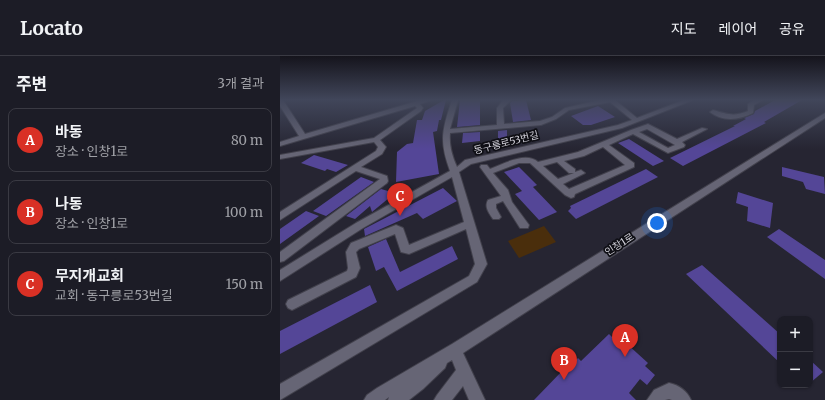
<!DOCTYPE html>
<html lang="ko">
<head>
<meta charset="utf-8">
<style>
  :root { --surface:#1c1c26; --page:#25252e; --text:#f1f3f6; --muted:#a0a1a7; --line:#3a3a43; --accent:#d93025 }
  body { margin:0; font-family:Merriweather,"Noto Sans KR",serif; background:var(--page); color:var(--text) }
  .controls { position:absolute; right:12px; bottom:12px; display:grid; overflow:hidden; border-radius:8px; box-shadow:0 1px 3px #0004 }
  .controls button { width:36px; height:36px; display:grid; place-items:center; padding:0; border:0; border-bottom:1px solid var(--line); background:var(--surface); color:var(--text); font:20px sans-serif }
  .you { position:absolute; left:377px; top:167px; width:14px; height:14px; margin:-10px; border:3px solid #fff; border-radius:50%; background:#1a73e8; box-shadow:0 0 0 6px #1a73e833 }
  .badge { display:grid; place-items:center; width:26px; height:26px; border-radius:50%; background:var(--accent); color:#fff; font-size:13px; font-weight:700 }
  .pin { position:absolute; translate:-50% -33px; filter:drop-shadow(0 1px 2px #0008) }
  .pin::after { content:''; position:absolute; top:21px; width:14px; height:12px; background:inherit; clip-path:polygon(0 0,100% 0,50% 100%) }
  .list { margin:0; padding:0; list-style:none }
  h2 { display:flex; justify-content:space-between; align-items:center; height:52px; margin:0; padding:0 16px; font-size:17px }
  h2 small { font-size:13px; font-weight:400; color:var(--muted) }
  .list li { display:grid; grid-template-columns:26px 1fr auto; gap:12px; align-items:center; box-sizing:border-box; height:64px; margin:0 8px 8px; padding:0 8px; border:1px solid var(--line); border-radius:8px }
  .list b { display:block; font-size:15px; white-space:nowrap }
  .list p { margin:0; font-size:13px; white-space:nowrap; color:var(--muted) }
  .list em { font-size:13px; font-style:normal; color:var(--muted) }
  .map { position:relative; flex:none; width:545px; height:344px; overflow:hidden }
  header { display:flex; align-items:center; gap:24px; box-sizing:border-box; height:56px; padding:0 20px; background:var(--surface); border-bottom:1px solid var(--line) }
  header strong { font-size:19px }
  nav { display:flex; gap:22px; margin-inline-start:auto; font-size:14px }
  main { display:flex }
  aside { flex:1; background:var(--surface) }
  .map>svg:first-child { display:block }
  .green { fill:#4a2e0c }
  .building { fill:#544697 }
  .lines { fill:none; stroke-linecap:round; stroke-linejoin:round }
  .minor-casing { stroke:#42414c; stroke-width:2 }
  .minor { fill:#666575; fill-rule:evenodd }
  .labels { text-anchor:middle; stroke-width:3.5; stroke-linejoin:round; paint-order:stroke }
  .street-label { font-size:10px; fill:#d2d1da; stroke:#0f0f15 }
</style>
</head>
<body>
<header>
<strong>Locato</strong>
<nav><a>지도</a><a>레이어</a><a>공유</a></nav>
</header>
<main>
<aside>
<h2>주변<small>3개 결과</small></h2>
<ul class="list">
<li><span class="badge">A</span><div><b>바동</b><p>장소 · 인창1로</p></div><em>80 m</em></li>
<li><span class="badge">B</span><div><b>나동</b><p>장소 · 인창1로</p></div><em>100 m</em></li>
<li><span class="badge">C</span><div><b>무지개교회</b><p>교회 · 동구릉로53번길</p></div><em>150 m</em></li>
</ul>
</aside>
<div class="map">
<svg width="545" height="344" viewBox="0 0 545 344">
  <rect width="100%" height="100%" fill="#262532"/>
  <!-- green -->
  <path class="green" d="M264,170L276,186L239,202L228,185Z"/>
  <!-- building -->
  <path class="building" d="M164,44H166L161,64H159L157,75L153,76L159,118L116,126L117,96L127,88L133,87L137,64H142L145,55Z
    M180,44H200V69L177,71Z
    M246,44L251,64L233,66L230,47L232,45Z
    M495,44H522L484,66L486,67L403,110L390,102L455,70H453L466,63L464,62L474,58L475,55Z
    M318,50L335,61L311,69H303L291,60Z
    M227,74V84L218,85V75Z
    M200,76V85L182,87L183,77Z
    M349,83L384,105L373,110L338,87Z
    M34,99L68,109L56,116L47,113L45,115L21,107Z
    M239,111L257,129L253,131L277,156L259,164L235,138L242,135L224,116Z
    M502,111L544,121L545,138L526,133L523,126L502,120Z
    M366,113L378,121L296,163L288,155L291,152L290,150Z
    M81,121L94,126L46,160L33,155Z
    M163,132L177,145L143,163L137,157L85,180L84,173Z
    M101,133L115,137L92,156L90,150L75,163L66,160Z
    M458,136L493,147L490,172L467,165L468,151L456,147Z
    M26,155L39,160L0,188V173Z
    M499,173L545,204V223L487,181Z
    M106,183L120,216L172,190L178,203L117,235L104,211L96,215L88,191Z
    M422,209L500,278V307L406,218Z
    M90,229L97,246L0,298V275Z
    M329,278L333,282L336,278L368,307L365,310L375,319L367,329L360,323L349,337L356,344H254L285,312L286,314L298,302L301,305Z
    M530,304L543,316L530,327Z"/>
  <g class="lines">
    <defs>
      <path id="minor" d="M0,44H3L25,78L141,44H152L140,48L143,52L141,55L100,84L106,91L102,98L81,111L107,120L108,125L107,127L4,205L0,206V196L100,123L76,115L0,164V156L96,95L98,91L94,86L0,103V99L94,82L137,52L135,50L0,90V86L19,80L0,50Z
        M172,44H178L170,73L217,69V52L223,44H231L223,52L224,68L260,65L272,61L285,52L320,44H335L357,62L404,44H413L342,72L191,108L179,116L207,208L197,226L0,344V328L189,220L195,208L186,173L129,198L121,196L115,178L79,193L76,196L80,212L76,221L16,252L12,254L8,252L6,248L8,244L67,215L68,212L66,196L71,187L116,169L123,172L129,189L184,166L172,121L83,172L0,225V214L76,167L170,115C159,85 162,74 172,44ZM330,46L352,64L338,69L185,104L177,111C172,100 169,89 170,77L261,69L276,63L289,54Z
        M474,44H483L474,49L473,57C459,64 443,66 430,56L433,54C447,58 454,61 468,55V48Z
        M545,57V62L183,297L205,344H189L183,330L172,344H154L157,339L176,314L172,304L167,307L165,312L143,333L129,344H108L109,341L105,344H84L87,339L97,332L172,288Z
        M368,68L397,83L422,72L427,73L402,86L405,89L404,91L388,97L353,78L329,89L354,107V111L295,138L294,141L291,142L285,139L250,107H239L213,117L228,134L232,146L249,169L248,172H240L223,145L216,148V152L221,161L219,163H213C209,157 204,151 208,144L221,140L200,111L201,109H207L210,113C223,108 246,95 258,106L298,96L351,74ZM367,73L395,89L388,92L359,76ZM323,91L345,109L289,133L283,128L305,117L301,114L295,116V113L284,105L304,100ZM277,106L289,117H294L278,123L263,110Z
        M389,327C399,329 407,335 411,344H392L389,343L385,344H367L374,334Z"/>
    </defs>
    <!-- minor casing -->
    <use href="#minor" class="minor-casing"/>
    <!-- minor -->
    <use href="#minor" class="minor"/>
  </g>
  <!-- sky -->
  <linearGradient id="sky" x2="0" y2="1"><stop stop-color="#15141c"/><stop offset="0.47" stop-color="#41465a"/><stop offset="1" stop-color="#41465a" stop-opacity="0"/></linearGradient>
  <rect width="545" height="93" fill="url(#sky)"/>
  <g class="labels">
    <!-- street labels -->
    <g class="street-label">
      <text transform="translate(226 86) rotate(-14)" y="4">동구릉로53번길</text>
      <text transform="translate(339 188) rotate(-33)" y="4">인창1로</text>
    </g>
  </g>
</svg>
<div class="controls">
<button>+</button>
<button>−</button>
</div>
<div class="you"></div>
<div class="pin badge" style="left:345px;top:301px">A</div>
<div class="pin badge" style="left:284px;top:324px">B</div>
<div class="pin badge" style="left:120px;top:160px">C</div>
</div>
</main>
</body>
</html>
